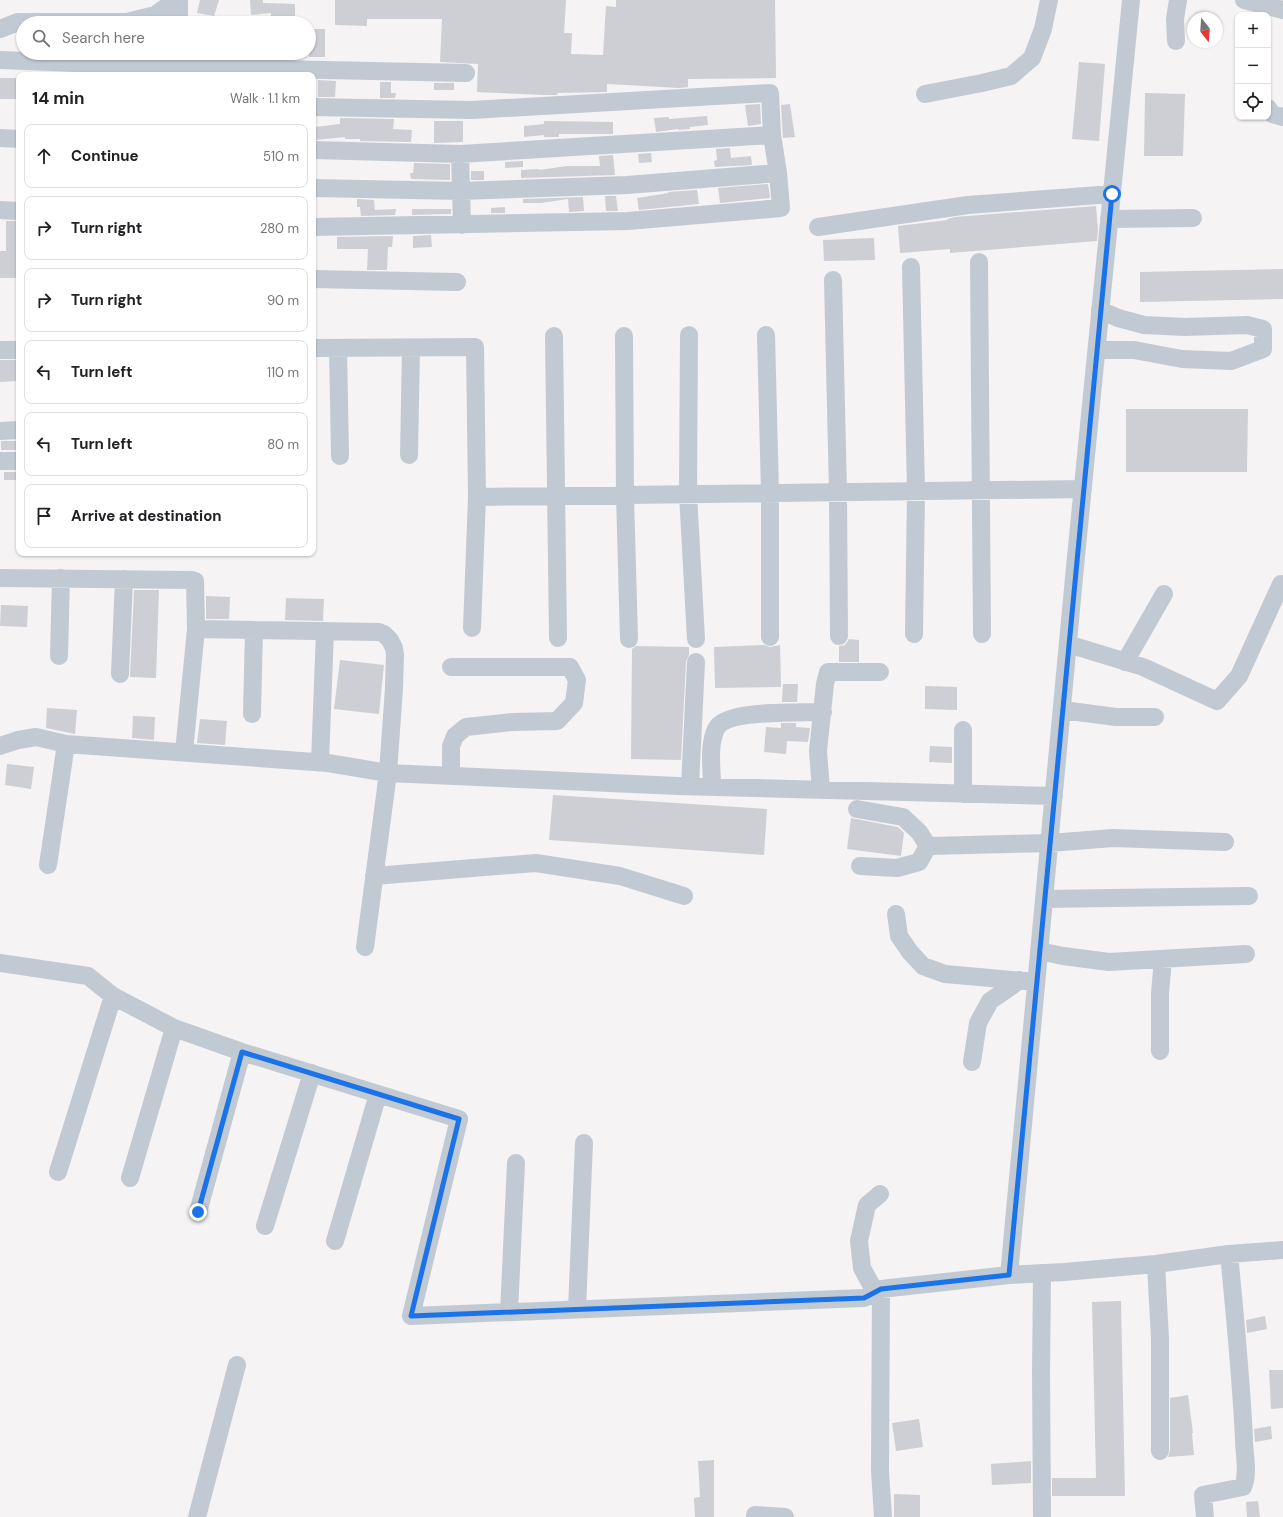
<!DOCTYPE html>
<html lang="en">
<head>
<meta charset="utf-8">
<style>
  :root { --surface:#fff; --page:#f6f6f6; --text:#202124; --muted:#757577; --line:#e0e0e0 }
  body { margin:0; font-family:"DM Sans",sans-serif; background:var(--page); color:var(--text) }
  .controls { position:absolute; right:12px; top:12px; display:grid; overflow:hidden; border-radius:8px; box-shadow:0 1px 3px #0004 }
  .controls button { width:36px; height:36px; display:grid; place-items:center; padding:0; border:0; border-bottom:1px solid var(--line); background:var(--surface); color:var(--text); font:20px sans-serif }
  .compass { position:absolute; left:1187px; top:12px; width:36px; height:36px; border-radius:50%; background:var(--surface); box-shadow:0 1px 3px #0004; rotate:163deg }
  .stop { position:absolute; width:12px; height:12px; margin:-9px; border:3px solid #1a73e8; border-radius:50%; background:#fff }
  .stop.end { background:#1a73e8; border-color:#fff; box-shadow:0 1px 4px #0008 }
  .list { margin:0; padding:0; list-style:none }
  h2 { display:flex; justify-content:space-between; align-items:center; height:52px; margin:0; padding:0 16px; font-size:17px }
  h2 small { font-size:13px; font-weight:400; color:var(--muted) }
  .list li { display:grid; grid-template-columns:26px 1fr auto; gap:12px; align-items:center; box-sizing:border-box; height:64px; margin:0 8px 8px; padding:0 8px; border:1px solid var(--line); border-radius:8px }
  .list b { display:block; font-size:15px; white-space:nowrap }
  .list em { font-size:13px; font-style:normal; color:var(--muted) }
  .icon { flex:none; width:22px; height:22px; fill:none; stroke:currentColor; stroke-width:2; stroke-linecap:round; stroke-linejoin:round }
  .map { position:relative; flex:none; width:1283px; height:1517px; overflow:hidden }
  .search { position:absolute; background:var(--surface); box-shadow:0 1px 3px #0004; left:16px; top:16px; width:300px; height:44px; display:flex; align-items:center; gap:10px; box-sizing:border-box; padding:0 14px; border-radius:22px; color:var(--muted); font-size:15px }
  .panel { position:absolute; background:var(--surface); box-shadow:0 1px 3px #0004; left:16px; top:72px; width:300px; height:484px; border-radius:8px }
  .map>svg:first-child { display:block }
  .building { fill:#cdcfd5 }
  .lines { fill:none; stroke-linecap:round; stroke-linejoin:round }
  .minor { stroke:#c1cad2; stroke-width:18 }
  .route { stroke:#1a73e8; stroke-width:5 }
</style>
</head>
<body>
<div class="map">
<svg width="1283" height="1517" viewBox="0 0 1283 1517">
  <rect width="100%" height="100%" fill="#f5f3f3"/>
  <!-- building -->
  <path class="building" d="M200,0H219L214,16L197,13Z
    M250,0H263V3L295,4V16H271V13L251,15Z
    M335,0H566L564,33H572L571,54L603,55L606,6L616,7V0H775L776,78L688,79V87L679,88L607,84V92L558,93L557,95H544L477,92L478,64L440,62L442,19H367V26L335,25Z
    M309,29H325V57H309Z
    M1079,62L1105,64L1099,141L1072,139Z
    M0,78H19V99H0Z
    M318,80L336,81L335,97H318Z
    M380,82H391V93H396L395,98H380Z
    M434,83H454V90H434Z
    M1145,93L1185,94L1183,156H1144Z
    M760,104L761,124L748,126L745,105Z
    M790,104L795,137L783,138L781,105Z
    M707,116L708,125L690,127V129L679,130L678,129L656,132L654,118L669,117V119Z
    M340,118L394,119L393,129L412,130L411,142L360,141V139H345V137L316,140L315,127L340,124Z
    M434,121H463V142L434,143Z
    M544,121L613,122V134H559V137H544V135L524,137V126L544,124Z
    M730,148L731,158L751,156L752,165L715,167L714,161L717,160L716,149Z
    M651,153L652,162L639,163L638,154Z
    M613,155L615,175L521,178V170L539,169V170L567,166H600L599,156Z
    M523,161V167L505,168V162Z
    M414,163L450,164V180L411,179L410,173H413Z
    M471,171H484V180H471Z
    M768,184L770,198L720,203L718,188Z
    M697,190L699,204L639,210L637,198L669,193L668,192Z
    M605,196H616L618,211H606Z
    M583,197L584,211L569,212L568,199L541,203H523V199Z
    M357,199L374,200L375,210L396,209L395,215L361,216L360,207H357Z
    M1096,206L1098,230L1097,241L950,253V249L900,253L898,226L948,220L947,219L955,217Z
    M505,207V213H491V208Z
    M412,209H451V214L412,215Z
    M6,221H19V278H0V251H6Z
    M431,235L432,247L413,248V236Z
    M393,236L392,247H388L387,270H367L368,249H337V237Z
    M874,238L875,260L824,261L823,240Z
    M1283,269V299L1140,302V272Z
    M0,360H19V381L0,382Z
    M1126,409H1248L1247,472H1126Z
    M1,441H19V450H1Z
    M4,472H19V480H4Z
    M134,590H159L156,678L130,677Z
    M206,596L230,597L229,619H206Z
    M286,598L324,599L323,621L285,620Z
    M1,605L28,606L27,627L0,626Z
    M849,639L859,640V662H839V646L845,645Z
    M764,645L770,647L780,645L781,687L715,688L714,647Z
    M636,646L689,647V655L686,661L681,760L631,759L632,649Z
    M340,660L384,665L379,714L334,709Z
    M783,684H798L797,702H782Z
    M925,686L957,687V710L925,709Z
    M47,708L77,710L75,734L46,728Z
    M133,716L155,717L154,740L132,738Z
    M200,719L227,721L225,745L197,743Z
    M781,723H796V727L810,728L808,742L787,741L786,754L764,752L766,727L781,728Z
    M930,746L952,747V763L929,762Z
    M7,764L34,767L31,789L5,785Z
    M553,795L767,809L764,855L549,840Z
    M851,818L898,827L904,833L901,856L847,849Z
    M1121,1301L1125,1496H1052V1478H1096L1092,1302Z
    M1265,1316L1267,1329L1247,1333L1246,1320Z
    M1269,1370H1283V1408L1271,1409Z
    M1188,1395L1193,1433H1192L1194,1455L1168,1457L1170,1451V1398Z
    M919,1419L923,1447L896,1451L892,1423Z
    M1271,1426L1272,1439L1255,1442L1254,1429Z
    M714,1460V1517H695L694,1498L700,1497L698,1461Z
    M1031,1461V1483L992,1485L991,1464Z
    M894,1494L920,1495V1517H894Z
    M1258,1501L1260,1517H1247L1246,1502Z"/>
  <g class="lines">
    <!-- minor -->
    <path class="minor" d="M1244,0L1283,10
      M179,23V0
      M0,29L18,22H127L155,15L176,0
      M1176,41L1175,19L1178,0
      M0,60L177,67L466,73
      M925,94L982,83L1011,76L1032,58L1043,29L1049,0
      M313,107L471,110L770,93L772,135L778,173L781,208L628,221L313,227
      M1268,108L1272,114L1283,117
      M0,138L19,139
      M313,150L460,154L772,135
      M460,154L462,225
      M313,188L461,191L627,185L778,173
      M0,210L19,211
      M1109,219L1193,218
      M818,227L968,205L1112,194
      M979,262L982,634
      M911,267L916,491L914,634
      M313,279L457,282
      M833,280L838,492L839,636
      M689,335L688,494L696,639
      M766,335L770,493V637
      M554,336L558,638
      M624,336L625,495L629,639
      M313,348L475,347L477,497L472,628
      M338,348L340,456
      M0,350H19
      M1097,350H1134L1182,359L1231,361L1263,349V329L1247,325L1185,327L1144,325L1118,318L1100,310
      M0,431L19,430
      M409,455L411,348
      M0,461H19
      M477,497L1083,489
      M0,578L192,580L195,581L196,629L379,632L384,634L390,640L394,648L395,655L394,688L388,773L678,786L1054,796
      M1068,644L1143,667L1217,701L1239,676L1281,584
      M59,656L61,578
      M1125,662L1164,594
      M451,667H570L577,680L574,703L557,721L512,722L466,727L455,736L451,746V776
      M120,674L124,579
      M1062,710L1116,717H1155
      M252,714L254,630
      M0,746L18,740L36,737L66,744L328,763L388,773L365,947
      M184,752L196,629
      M320,762L325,631
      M690,786L696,662
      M712,787C712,768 708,746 716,729C725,709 802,713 823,712
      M821,790L818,751L825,684L828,672H880
      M963,794V730
      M857,809L903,817L919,832L928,846L919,862L897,868L860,866
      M928,846L1050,843L1113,838L1225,842
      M48,865L66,744
      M374,876L536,863L620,876L684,896
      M1044,899L1249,896
      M896,914L899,936L910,952L923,966L945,974L1036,982
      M1039,951L1063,956L1109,962L1246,954
      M0,963L88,976L113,996L174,1028L242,1052L459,1119L411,1316L864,1298L881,1289L1009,1275L1075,567L1131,0
      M1160,1051V993L1163,959
      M972,1062L978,1023L990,1001L1020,980
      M58,1172L113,996
      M130,1178L174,1028
      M198,1212L242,1052
      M265,1226L312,1073
      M335,1241L378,1094
      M1156,1264L1160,1339V1451
      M1009,1275L1064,1272L1156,1264L1229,1254L1283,1250
      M881,1289L880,1471L883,1517
      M875,1292L862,1268L859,1241L867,1205L880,1194
      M577,1309L584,1143
      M509,1312L516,1163
      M755,1515L785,1517
      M197,1517L237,1365
      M1042,1517L1041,1373L1042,1273
      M1205,1517L1203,1495L1243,1487C1249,1473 1244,1454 1244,1439C1241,1377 1235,1315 1229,1254"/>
  </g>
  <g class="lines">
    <!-- route -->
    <path class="route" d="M198,1212L242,1052L459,1119L411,1316L864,1298L881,1289L1009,1275L1112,194"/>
  </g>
</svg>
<div class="controls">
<button>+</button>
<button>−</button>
<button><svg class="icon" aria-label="locate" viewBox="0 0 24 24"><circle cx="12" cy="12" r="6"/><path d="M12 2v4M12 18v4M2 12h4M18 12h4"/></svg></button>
</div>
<svg class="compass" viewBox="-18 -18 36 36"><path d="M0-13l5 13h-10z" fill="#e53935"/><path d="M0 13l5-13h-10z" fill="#757577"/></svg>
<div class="stop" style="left:1112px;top:194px"></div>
<div class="stop end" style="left:198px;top:1212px"></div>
<div class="search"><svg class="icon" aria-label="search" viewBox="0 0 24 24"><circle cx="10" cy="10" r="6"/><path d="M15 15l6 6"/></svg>Search here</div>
<section class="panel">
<h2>14 min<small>Walk · 1.1 km</small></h2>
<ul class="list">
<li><svg class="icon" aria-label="ahead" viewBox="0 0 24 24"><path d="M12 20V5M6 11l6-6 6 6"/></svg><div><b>Continue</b></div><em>510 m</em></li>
<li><svg class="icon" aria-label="right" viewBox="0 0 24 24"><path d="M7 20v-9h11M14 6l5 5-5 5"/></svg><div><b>Turn right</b></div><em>280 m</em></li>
<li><svg class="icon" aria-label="right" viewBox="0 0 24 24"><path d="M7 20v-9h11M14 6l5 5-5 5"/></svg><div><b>Turn right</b></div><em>90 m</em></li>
<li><svg class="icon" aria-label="left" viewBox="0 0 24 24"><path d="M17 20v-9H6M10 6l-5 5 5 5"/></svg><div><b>Turn left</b></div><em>110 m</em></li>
<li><svg class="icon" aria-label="left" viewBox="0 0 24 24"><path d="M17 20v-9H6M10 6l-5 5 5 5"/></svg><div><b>Turn left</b></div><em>80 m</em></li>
<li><svg class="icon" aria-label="arrive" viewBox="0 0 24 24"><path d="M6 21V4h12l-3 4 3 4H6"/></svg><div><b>Arrive at destination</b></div></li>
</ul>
</section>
</div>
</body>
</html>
